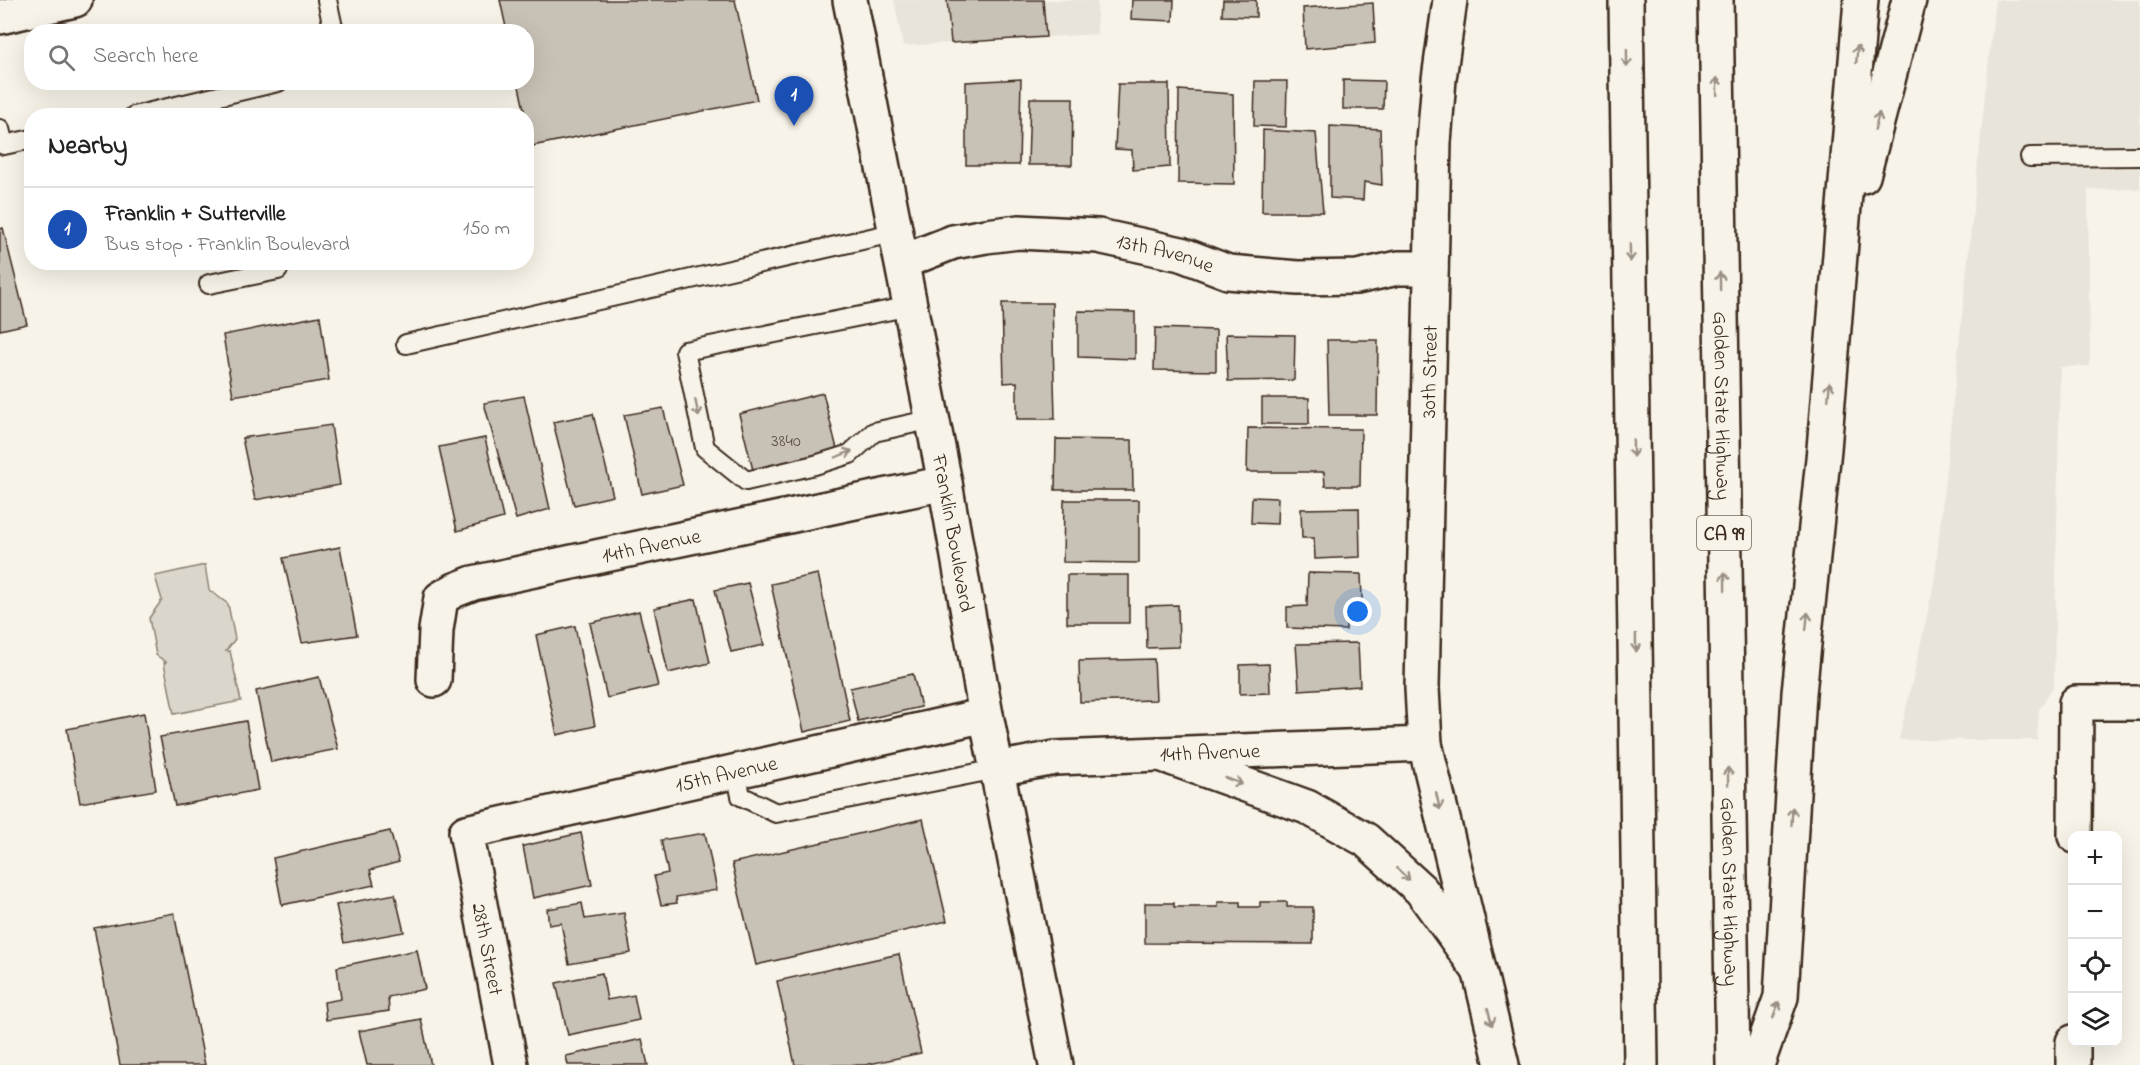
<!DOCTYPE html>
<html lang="en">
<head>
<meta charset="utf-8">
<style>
  :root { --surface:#fff; --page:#f2f2f2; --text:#222; --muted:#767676; --line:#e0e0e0; --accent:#0b8043 }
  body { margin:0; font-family:"Indie Flower",sans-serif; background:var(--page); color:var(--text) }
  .controls { position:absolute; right:18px; bottom:18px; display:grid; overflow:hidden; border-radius:12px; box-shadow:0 6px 24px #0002 }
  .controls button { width:54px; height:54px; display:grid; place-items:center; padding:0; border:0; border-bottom:2px solid var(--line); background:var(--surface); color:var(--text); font:30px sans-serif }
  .you { position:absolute; left:1358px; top:612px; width:21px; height:21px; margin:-15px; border:4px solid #fff; border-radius:50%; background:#1a73e8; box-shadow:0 0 0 9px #1a73e833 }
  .badge { display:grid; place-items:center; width:39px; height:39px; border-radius:50%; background:var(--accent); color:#fff; font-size:20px; font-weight:700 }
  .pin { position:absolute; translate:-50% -50px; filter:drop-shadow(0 2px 3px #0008) }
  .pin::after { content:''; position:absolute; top:32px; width:21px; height:18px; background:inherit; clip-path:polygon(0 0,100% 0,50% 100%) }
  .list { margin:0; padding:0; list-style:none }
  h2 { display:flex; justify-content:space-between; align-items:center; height:78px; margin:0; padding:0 24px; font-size:26px }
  h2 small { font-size:20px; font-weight:400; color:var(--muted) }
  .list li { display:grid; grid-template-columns:39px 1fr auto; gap:18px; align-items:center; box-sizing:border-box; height:84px; padding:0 24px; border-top:2px solid var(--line) }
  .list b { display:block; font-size:22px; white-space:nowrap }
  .list p { margin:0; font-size:20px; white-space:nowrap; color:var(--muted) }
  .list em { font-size:20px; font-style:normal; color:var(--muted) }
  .icon { flex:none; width:33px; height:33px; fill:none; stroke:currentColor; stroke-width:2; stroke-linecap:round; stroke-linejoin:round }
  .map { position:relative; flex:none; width:2140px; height:1065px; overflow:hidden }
  .search { position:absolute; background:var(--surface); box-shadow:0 6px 24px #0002; left:24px; top:24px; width:510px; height:66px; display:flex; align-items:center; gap:15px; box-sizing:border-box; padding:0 21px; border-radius:24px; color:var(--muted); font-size:22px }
  .panel { position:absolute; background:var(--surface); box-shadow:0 6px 24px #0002; left:24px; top:108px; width:510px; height:162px; border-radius:24px }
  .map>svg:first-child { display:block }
  .built { fill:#e9e4d9 }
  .green { fill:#dbd6cb; stroke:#8b8074; stroke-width:1.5 }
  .building { fill:#c8c1b6; stroke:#3b2a1e; stroke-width:1.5 }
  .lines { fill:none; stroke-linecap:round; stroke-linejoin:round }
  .lane-casing { stroke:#3b2a1e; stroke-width:22 }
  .street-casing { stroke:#3b2a1e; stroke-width:38 }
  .secondary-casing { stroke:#3b2a1e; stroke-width:38 }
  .highway-casing { stroke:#3b2a1e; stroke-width:38 }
  .lane { stroke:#f7f3e8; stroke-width:18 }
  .street { stroke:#f7f3e8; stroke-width:33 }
  .secondary { stroke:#f7f3e8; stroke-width:33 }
  .highway { stroke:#f7f3e8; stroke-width:33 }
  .oneway { stroke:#998e83 }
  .labels { text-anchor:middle; stroke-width:4.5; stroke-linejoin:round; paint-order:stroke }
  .number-label { font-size:18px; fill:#5e5044 }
  .shield { fill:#f7f3e8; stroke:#73665b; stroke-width:1.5 }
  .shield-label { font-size:20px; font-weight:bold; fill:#3b2a1e }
  .street-label { font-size:21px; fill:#3b2a1e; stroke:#f7f3e8 }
</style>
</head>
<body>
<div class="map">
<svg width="2140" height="1065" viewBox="0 0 2140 1065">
  <rect width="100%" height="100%" fill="#f7f3e8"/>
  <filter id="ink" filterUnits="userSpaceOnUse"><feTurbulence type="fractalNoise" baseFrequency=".0167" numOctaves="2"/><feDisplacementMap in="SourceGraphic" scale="12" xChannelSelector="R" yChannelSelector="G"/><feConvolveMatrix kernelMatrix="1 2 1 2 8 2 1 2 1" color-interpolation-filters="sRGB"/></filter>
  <g filter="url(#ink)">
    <!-- built -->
    <path class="built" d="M894,0H1097V34L903,46Z
      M1995,0H2140V189L2088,190L2090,366L2060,367L2054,685L2039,710L2037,740H1899L1934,584Z"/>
    <!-- green -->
    <path class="green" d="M205,565L209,590L228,604L235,639L226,651H230L241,701L174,714L164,663L166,662L156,655L149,618L162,600L155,576Z"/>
    <!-- building -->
    <path class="building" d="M500,0H735L757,100L532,146L518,82H526V32H507Z
      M947,0H1043L1046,37L951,43Z
      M1132,0H1174L1173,21L1131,19Z
      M1223,0H1256V17L1222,16Z
      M1373,3L1375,43L1305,49L1303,8Z
      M1021,79L1019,165H966V82Z
      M1343,80L1384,81L1383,109H1343Z
      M1255,81H1287L1286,127L1254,126Z
      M1118,84H1169L1170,167L1133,170L1132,150L1115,149Z
      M1179,90L1233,94L1234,184L1178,183Z
      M1030,98H1073L1072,165H1028Z
      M1330,126L1380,129L1382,185L1364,182L1363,200L1330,198Z
      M1263,130L1316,133L1323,212H1262Z
      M3,228L27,324L0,330V229Z
      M1002,303H1052L1055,419H1017V382L1004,383Z
      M1078,311L1135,312V359L1078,357Z
      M320,316L329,380L233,396L223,335Z
      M1155,328L1216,330V371L1154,370Z
      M1226,334L1295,335L1294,380L1228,381Z
      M1327,340H1378L1377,415H1329Z
      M823,393L837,449L753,470L739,414Z
      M524,396L550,509L516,519L484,403Z
      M1262,398H1309V424H1262Z
      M663,408L683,485L642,494L624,415Z
      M593,414L613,496L574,505L553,422Z
      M331,425L340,485L255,500L242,438Z
      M1248,428L1361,429L1360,486H1325L1324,472H1247Z
      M485,438L503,518L457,531L439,447Z
      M1056,439L1132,440L1133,490H1055Z
      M1252,497L1278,498L1277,524L1251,523Z
      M1064,500H1139V563L1063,562Z
      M1359,508L1360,557L1315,559L1314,538H1302L1301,509Z
      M340,547L357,635L302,643L283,558Z
      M1308,573L1361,574L1363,622H1346V630L1287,628V607L1307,606Z
      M818,574L850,721L804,732L771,584Z
      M1067,575H1129V623H1067Z
      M748,583L764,645L731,652L715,590Z
      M696,599L710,663L668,673L654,608Z
      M1178,605L1179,647L1147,648L1146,606Z
      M639,611L658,686L607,698L590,623Z
      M575,626L595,726L557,735L536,635Z
      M1358,643L1360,686L1299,690L1296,644Z
      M1154,659L1156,700L1080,702L1079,661Z
      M1269,664L1270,693L1240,694V665Z
      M913,674L921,707L858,721L850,688Z
      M319,677L338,749L271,762L256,691Z
      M144,713L156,790L80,803L67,729Z
      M246,721L258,790L175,806L160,737Z
      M923,819L947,921L756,965L732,863Z
      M390,831L399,862L370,870L374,885L282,905L273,858Z
      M581,833L592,885L533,898L523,846Z
      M705,833L717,890L676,897L677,903L661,905L654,876L668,873L661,840Z
      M395,894L404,932L344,943L336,905Z
      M1218,902H1240V907H1260V902H1287V907H1313V944L1145,943V903H1174V907H1218Z
      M582,903L585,919L624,913L631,953L569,964L561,923L549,925L547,909Z
      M174,913L205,1065H120L94,928Z
      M417,950L425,989L388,997L389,1011L326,1020L324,1002L341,999L337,967Z
      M899,954L921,1053L865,1065H795L777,981Z
      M602,973L607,1000L634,995L639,1020L568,1035L556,983Z
      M421,1019L431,1065H367L359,1031Z
      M642,1039L648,1065H568L566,1056Z"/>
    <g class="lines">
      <defs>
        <path id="lane" d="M327,0L334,32
          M134,116L278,82
          M0,129L4,145L32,139
          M2030,157L2140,156
          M209,284L278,270
          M911,306L685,351L705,448L746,481L815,465L850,454L874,432L933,419
          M406,344L897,232
          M736,771L741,796L776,813L997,769"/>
        <g id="street">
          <path id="s1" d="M902,262L953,242L986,236L1019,232L1098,236L1181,254L1228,272L1298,278L1357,277L1398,268H1431"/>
          <path id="s2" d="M434,680L436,630L441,598L455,590L473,583L945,483"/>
          <path d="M2075,836L2076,703H2140"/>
          <path id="s3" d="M511,1065L466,832L986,715"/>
          <path d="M2073,1065V1042"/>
        </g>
        <g id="secondary">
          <path id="s4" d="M850,0L945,483L986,715L1056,1065"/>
          <path d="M0,17L75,0"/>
          <path id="s5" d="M997,769L1055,758L1425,744L1422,688L1434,142L1439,79L1450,0"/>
        </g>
        <g id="highway">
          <path d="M1626,0L1641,1065"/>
          <path id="s6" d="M1716,0L1733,1065"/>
          <path d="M1863,176L1909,0"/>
          <path d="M1425,744L1502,1065"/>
          <path d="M1160,754L1307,807L1366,840L1421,890L1478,969"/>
          <path d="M1757,1065L1781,997L1799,693L1824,449L1861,0"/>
        </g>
      </defs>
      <!-- lane casing -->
      <use href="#lane" class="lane-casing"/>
      <!-- street casing -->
      <use href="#street" class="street-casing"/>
      <!-- secondary casing -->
      <use href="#secondary" class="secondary-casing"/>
      <!-- highway casing -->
      <use href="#highway" class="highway-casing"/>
      <!-- lane -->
      <use href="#lane" class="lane"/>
      <!-- street -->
      <use href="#street" class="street"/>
      <!-- secondary -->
      <use href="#secondary" class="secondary"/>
      <!-- highway -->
      <use href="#highway" class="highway"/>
    </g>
    <!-- one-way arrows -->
    <defs><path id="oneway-shaft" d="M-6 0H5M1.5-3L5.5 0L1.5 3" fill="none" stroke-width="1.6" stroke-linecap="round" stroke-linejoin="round" transform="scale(1.5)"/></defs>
    <g class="oneway">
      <use href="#oneway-shaft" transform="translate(1857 54) rotate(-85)"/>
      <use href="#oneway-shaft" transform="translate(1627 58) rotate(89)"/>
      <use href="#oneway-shaft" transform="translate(1717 86) rotate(-91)"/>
      <use href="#oneway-shaft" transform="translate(1877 121) rotate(-75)"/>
      <use href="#oneway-shaft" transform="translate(1630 253) rotate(89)"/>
      <use href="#oneway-shaft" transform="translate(1720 281) rotate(-91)"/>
      <use href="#oneway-shaft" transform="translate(1829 391) rotate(-85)"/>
      <use href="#oneway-shaft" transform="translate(697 408) rotate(78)"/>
      <use href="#oneway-shaft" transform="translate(1633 448) rotate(89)"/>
      <use href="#oneway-shaft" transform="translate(844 454) rotate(-23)"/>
      <use href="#oneway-shaft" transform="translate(1725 581) rotate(-91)"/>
      <use href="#oneway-shaft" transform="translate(1807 621) rotate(-84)"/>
      <use href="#oneway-shaft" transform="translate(1636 643) rotate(89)"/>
      <use href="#oneway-shaft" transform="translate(1728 776) rotate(-91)"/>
      <use href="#oneway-shaft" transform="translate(1234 781) rotate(20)"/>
      <use href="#oneway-shaft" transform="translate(1438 801) rotate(77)"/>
      <use href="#oneway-shaft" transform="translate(1792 816) rotate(-87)"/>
      <use href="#oneway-shaft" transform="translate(1403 874) rotate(42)"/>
      <use href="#oneway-shaft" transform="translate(1776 1010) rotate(-71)"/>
      <use href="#oneway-shaft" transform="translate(1490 1017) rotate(76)"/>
    </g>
  </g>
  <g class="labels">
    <!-- number labels -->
    <g class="number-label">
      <text x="786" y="446">3840</text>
    </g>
    <!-- shield labels -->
    <rect class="shield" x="1697" y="516" width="54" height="34" rx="4.5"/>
    <g class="shield-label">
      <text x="1724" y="540">CA 99</text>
    </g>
    <!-- street labels -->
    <g class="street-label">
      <text dy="7" stroke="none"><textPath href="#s1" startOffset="270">13th Avenue</textPath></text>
      <text dy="7" stroke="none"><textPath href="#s5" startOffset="802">30th Street</textPath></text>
      <text dy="7" stroke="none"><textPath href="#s6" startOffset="406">Golden State Highway</textPath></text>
      <text dy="7" stroke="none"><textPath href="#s4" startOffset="543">Franklin Boulevard</textPath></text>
      <text dy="7" stroke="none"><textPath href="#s2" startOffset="300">14th Avenue</textPath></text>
      <text dy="7" stroke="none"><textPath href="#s5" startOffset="214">14th Avenue</textPath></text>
      <text dy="7" stroke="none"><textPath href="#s3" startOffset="504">15th Avenue</textPath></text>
      <text dy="7" stroke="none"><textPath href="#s6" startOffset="892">Golden State Highway</textPath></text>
      <text transform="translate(488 949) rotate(79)" y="7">28th Street</text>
    </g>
  </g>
</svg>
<div class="controls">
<button>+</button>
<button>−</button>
<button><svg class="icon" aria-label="locate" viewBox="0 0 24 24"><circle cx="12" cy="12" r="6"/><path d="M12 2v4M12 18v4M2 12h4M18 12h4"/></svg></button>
<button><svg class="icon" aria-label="layers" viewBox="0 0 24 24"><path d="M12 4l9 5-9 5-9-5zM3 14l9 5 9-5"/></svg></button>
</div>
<div class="you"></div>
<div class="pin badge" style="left:794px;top:126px;background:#1a4fb4">1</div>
<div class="search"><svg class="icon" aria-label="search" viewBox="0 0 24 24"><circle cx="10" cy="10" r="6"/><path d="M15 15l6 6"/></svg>Search here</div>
<section class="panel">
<h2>Nearby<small></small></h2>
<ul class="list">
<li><span class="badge" style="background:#1a4fb4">1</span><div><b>Franklin + Sutterville</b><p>Bus stop · Franklin Boulevard</p></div><em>150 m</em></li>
</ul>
</section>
</div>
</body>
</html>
